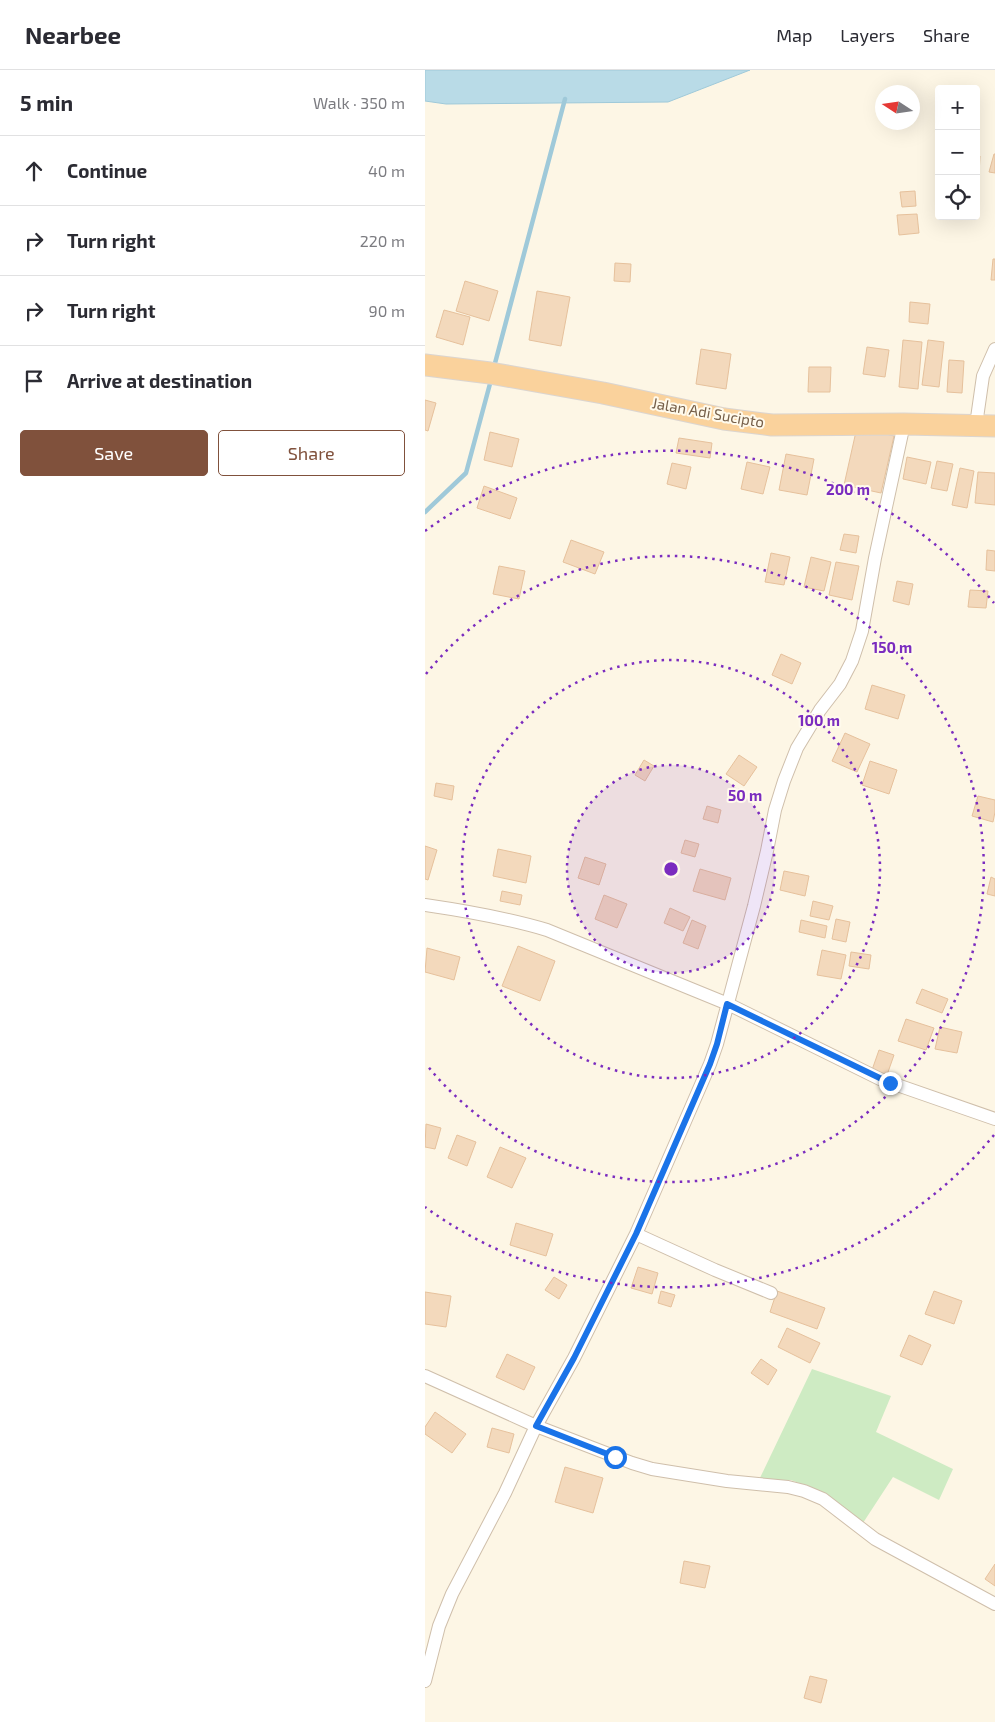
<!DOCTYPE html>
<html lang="en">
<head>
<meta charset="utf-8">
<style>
  :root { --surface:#fff; --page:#f7f7f7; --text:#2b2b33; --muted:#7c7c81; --line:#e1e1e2; --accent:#80513c }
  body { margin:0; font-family:"Exo 2",sans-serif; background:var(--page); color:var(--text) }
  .controls { position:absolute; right:15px; top:15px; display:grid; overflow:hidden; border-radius:5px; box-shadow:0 5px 20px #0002 }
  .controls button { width:45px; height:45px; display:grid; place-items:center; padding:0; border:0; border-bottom:1px solid var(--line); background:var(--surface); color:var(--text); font:25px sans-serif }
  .compass { position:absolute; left:450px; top:15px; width:45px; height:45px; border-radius:50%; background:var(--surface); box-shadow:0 5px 20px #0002; rotate:282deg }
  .stop { position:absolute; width:15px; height:15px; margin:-11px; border:4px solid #1a73e8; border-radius:50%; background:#fff }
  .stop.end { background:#1a73e8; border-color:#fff; box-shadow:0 1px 5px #0008 }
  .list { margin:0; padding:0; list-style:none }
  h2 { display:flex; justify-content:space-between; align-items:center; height:65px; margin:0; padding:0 20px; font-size:21px }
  h2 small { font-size:16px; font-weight:400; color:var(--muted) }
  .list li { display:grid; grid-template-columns:32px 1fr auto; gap:15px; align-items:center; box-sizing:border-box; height:70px; padding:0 20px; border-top:1px solid var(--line) }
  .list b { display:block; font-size:19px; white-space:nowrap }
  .list em { font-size:16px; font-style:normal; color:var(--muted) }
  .actions { display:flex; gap:10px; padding:15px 20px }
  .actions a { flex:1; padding:11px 0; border:1px solid var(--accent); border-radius:5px; text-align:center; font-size:18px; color:var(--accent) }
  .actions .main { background:var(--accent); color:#fff }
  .icon { flex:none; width:28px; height:28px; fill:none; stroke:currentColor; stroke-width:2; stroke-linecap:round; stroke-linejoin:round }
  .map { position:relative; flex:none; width:570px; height:1652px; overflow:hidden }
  header { display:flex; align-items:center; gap:30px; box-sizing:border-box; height:70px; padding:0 25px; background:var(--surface); border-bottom:1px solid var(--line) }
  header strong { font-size:24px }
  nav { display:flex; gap:28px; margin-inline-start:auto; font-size:18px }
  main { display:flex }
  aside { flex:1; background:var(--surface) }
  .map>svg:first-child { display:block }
  .green { fill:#ceebc3 }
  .water { fill:#b9dbe7; stroke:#9fc9d9 }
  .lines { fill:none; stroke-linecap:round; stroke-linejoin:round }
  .stream { stroke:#9fc9d9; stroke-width:4.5 }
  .building { fill:#f3d9bc; stroke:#e6c19c }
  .minor-casing { stroke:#cfbfab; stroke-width:14 }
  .trunk-casing { stroke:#dbd5d0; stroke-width:23 }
  .minor { stroke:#fff; stroke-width:12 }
  .trunk { stroke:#fad29c; stroke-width:21 }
  .route { stroke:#1a73e8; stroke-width:6 }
  .ring { fill:none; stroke:#7b2cbf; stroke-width:2.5; stroke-dasharray:2.5 5 }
  .labels { text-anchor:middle; stroke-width:4; stroke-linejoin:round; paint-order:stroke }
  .street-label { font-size:15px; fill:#765f49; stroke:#fffaec }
  .centre { fill:#7b2cbf; stroke:#fffaec; stroke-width:2.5 }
  .ring-label { font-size:15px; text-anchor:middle; font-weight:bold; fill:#7b2cbf; stroke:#fffaec; stroke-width:4; stroke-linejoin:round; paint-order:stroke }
</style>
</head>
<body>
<header>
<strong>Nearbee</strong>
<nav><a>Map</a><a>Layers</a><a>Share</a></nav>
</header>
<main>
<aside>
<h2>5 min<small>Walk · 350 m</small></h2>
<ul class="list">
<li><svg class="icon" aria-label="ahead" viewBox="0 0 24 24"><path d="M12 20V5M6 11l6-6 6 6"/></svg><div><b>Continue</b></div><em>40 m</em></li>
<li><svg class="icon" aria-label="right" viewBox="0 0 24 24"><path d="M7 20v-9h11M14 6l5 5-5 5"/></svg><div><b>Turn right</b></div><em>220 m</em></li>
<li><svg class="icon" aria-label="right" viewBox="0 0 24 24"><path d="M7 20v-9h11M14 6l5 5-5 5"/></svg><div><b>Turn right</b></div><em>90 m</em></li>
<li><svg class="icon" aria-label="arrive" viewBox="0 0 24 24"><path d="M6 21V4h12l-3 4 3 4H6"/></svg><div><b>Arrive at destination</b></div></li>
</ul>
<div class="actions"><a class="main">Save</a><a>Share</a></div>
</aside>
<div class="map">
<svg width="570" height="1652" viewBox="0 0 570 1652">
  <rect width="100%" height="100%" fill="#fdf6e5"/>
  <!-- green -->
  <path class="green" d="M387,1299L466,1326L451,1362L528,1399L514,1430L468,1407L436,1456L397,1422L366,1410L333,1412Z"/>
  <!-- water -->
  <path class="water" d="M0,0H325L243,32L21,34L0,31Z"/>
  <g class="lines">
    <!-- stream -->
    <path class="stream" d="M69,297L140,29
      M0,442L41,403L66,310"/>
  </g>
  <!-- building -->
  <path class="building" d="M569,84H570V103L564,102Z
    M551,86H555L554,105H551Z
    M490,121L491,136L477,137L475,122Z
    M492,144L494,163L474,165L472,145Z
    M568,189H570V210H566Z
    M190,193L206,194L205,212L189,211Z
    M40,211L73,221L64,251L31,241Z
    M112,221L145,227L136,276L104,270Z
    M485,232L505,234L503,254L484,252Z
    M19,240L45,247L38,275L11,267Z
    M478,270L497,272L493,319L474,317Z
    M503,270L519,272L514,317L497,315Z
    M442,277L464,280L460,307L438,304Z
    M276,279L306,284L301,319L271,314Z
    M524,290L539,291L537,323L522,322Z
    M384,297H406L405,322H383Z
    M0,330L11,333L3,361L0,360Z
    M432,357L469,366L456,423L419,415Z
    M65,362L94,369L87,397L59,390Z
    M254,368L287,373L285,388L251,383Z
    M361,384L389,389L382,425L354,420Z
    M482,387L506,392L501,414L478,409Z
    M512,391L528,394L522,421L506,418Z
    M322,392L345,397L338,424L316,419Z
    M247,393L266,397L261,419L242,414Z
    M535,398L549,401L542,438L527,435Z
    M553,402L570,403V435L550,433Z
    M59,416L92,428L85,449L52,438Z
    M419,464L434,466L431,483L415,480Z
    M146,470L179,482L170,504L138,492Z
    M562,480L570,481V501L561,500Z
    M346,483L365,487L359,515L340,512Z
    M386,487L406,492L399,521L379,517Z
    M411,492L434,496L427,530L404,525Z
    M74,496L100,501L94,529L68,524Z
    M472,511L488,514L484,535L468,531Z
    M545,520L563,521L561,538L543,537Z
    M356,584L376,593L367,614L347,605Z
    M447,615L480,625L473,649L440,639Z
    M420,663L445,674L432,702L407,691Z
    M314,685L332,697L319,716L301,704Z
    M219,690L229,696L220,711L210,705Z
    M445,691L472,700L464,724L437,715Z
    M11,713L29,716L27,730L9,726Z
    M553,726L570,730V742L568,752L547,746Z
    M282,736L296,740L293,753L278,749Z
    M260,770L274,774L270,787L256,783Z
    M0,776L12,780L3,810L0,809Z
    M73,779L106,786L101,813L68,806Z
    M160,787L181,794L174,815L153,808Z
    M275,799L306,808L300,830L268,821Z
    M359,801L384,806L380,826L355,820Z
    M566,807L570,809V826L562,824Z
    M77,821L97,825L95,835L75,831Z
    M179,825L202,834L192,858L170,849Z
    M388,831L408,836L404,850L385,846Z
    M245,838L265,847L258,861L239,853Z
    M411,849L425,852L421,872L407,869Z
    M267,850L281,856L273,879L258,873Z
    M376,850L402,856L400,868L374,862Z
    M93,876L130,891L115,931L77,916Z
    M2,878L35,887L29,910L0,902Z
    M397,880L421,885L416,909L392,905Z
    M426,882L446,885L444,899L424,896Z
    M497,919L523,929L517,943L491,933Z
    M481,949L509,958L501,980L473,971Z
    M515,957L537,962L532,983L510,979Z
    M454,980L469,985L462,1005L447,1000Z
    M1,1054L16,1058L10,1079L0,1077Z
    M32,1065L51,1072L42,1096L23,1088Z
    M75,1077L101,1088L87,1118L62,1107Z
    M91,1153L128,1164L121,1186L85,1175Z
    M213,1197L233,1203L227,1224L206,1218Z
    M129,1207L142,1215L134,1229L120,1220Z
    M236,1221L250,1225L246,1237L233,1233Z
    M352,1221L400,1238L392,1259L345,1242Z
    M509,1221L537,1231L529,1254L500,1244Z
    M0,1222L26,1226L21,1257L0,1254Z
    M362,1258L395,1273L385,1293L353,1277Z
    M484,1265L506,1275L497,1295L475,1286Z
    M82,1284L110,1297L99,1320L71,1307Z
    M336,1289L352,1300L343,1315L326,1303Z
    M10,1342L41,1364L27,1383L0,1364V1357Z
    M67,1358L89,1364L84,1383L62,1377Z
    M140,1397L178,1408L168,1443L130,1432Z
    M259,1491L285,1496L280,1518L255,1513Z
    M570,1494V1516L560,1509Z
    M385,1606L402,1610L396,1633L379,1628Z"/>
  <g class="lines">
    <defs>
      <path id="minor" d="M551,355L558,306L570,279
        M0,835C41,841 82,848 122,860L303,934L455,1009L570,1049
        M211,1164L290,1200L346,1223
        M0,1306L111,1356L207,1393L227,1399L302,1411L363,1417L379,1421L398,1429L450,1469L570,1534
        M0,1611L14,1556L27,1524L80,1423L111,1356L149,1288L211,1164L285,994L292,974L329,836L342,781L350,740L359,711L372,678L395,640L415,614L427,591L437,561L450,488L479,354"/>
      <path id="trunk" d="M0,295L65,303L178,323L299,349L347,355L479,354L570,356"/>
    </defs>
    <!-- minor casing -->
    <use href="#minor" class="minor-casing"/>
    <!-- trunk casing -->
    <use href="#trunk" class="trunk-casing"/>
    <!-- minor -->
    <use href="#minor" class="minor"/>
    <!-- trunk -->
    <use href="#trunk" class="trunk"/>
  </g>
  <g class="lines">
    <!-- route -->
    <path class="route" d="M190,1387L111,1356L149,1288L211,1164L285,994L292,974L302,934L465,1013"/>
  </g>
  <!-- distance rings -->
  <circle cx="246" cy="799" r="104" fill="#7b2cbf" fill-opacity=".12"/>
  <g class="ring">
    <circle cx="246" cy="799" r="104"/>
    <circle cx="246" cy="799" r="209"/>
    <path d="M1 604A313 313 0 1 1 1 994"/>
    <path d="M569 1065A418 418 0 0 1 0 1137M0 461A418 418 0 0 1 569 533"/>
  </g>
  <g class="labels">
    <!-- street labels -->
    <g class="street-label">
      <text transform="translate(283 343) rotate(10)" y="5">Jalan Adi Sucipto</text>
    </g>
  </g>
  <circle cx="246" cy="799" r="8" class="centre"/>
  <g class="ring-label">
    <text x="423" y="425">200 m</text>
    <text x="467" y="583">150 m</text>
    <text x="394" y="656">100 m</text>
    <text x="320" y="731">50 m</text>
  </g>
</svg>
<div class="controls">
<button>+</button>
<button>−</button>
<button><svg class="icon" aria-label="locate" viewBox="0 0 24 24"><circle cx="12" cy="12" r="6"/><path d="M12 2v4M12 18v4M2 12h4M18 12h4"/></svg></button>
</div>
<svg class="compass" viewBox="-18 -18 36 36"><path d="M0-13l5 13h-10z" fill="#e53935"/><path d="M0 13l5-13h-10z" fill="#7c7c81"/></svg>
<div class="stop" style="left:190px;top:1387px"></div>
<div class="stop end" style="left:465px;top:1013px"></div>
</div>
</main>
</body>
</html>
